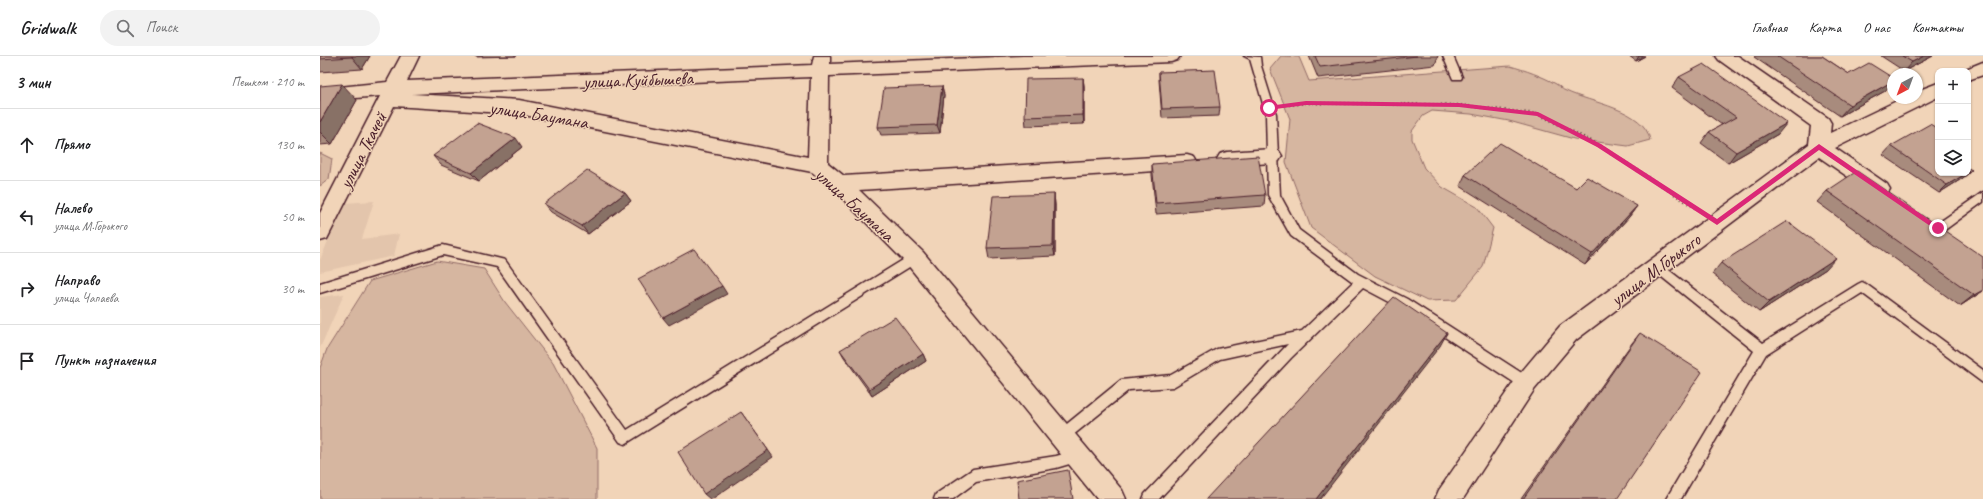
<!DOCTYPE html>
<html lang="ru">
<head>
<meta charset="utf-8">
<style>
  :root { --surface:#fff; --page:#f2f2f2; --text:#202124; --muted:#757577; --line:#e0e0e0 }
  body { margin:0; font-family:Caveat,sans-serif; background:var(--page); color:var(--text) }
  .controls { position:absolute; right:12px; top:12px; display:grid; overflow:hidden; border-radius:8px; box-shadow:0 1px 3px #0004 }
  .controls button { width:36px; height:36px; display:grid; place-items:center; padding:0; border:0; border-bottom:1px solid var(--line); background:var(--surface); color:var(--text); font:20px sans-serif }
  .compass { position:absolute; left:1567px; top:12px; width:36px; height:36px; border-radius:50%; background:var(--surface); box-shadow:0 1px 3px #0004; rotate:221deg }
  .stop { position:absolute; width:12px; height:12px; margin:-9px; border:3px solid #db2777; border-radius:50%; background:#fff }
  .stop.end { background:#db2777; border-color:#fff; box-shadow:0 1px 4px #0008 }
  .list { margin:0; padding:0; list-style:none }
  h2 { display:flex; justify-content:space-between; align-items:center; height:52px; margin:0; padding:0 16px; font-size:17px }
  h2 small { font-size:13px; font-weight:400; color:var(--muted) }
  .list li { display:grid; grid-template-columns:26px 1fr auto; gap:12px; align-items:center; box-sizing:border-box; height:72px; padding:0 16px; border-top:1px solid var(--line) }
  .list b { display:block; font-size:15px; white-space:nowrap }
  .list p { margin:0; font-size:13px; white-space:nowrap; color:var(--muted) }
  .list em { font-size:13px; font-style:normal; color:var(--muted) }
  .icon { flex:none; width:22px; height:22px; fill:none; stroke:currentColor; stroke-width:2; stroke-linecap:round; stroke-linejoin:round }
  .map { position:relative; flex:none; width:1663px; height:443px; overflow:hidden }
  header { display:flex; align-items:center; gap:24px; box-sizing:border-box; height:56px; padding:0 20px; background:var(--surface); border-bottom:1px solid var(--line) }
  header strong { font-size:19px }
  nav { display:flex; gap:22px; margin-inline-start:auto; font-size:14px }
  .search { width:280px; height:36px; background:var(--page); display:flex; align-items:center; gap:10px; box-sizing:border-box; padding:0 14px; border-radius:22px; color:var(--muted); font-size:15px }
  main { display:flex }
  aside { flex:1; background:var(--surface) }
  .map>svg:first-child { display:block }
  .built { fill:#e3c5ac }
  .green { fill:#d6b6a0; stroke:#906a66 }
  .lines { fill:none; stroke-linecap:round; stroke-linejoin:round }
  .lane-casing { stroke:#4a1f2b; stroke-width:3 }
  .street-casing { stroke:#4a1f2b; stroke-width:3 }
  .path { stroke:#4a1f2b; stroke-width:2.5; stroke-dasharray:1 3; stroke-linecap:butt }
  .lane { fill:#f1d4b8; fill-rule:evenodd }
  .street { fill:#f1d4b8; fill-rule:evenodd }
  .wall { fill:#a88b7d; stroke:#4a1f2b }
  .shaded-wall { fill:#887166; stroke:#4a1f2b }
  .building { fill:#c3a291; stroke:#4a1f2b }
  .route { fill:#db2777 }
  .labels { text-anchor:middle; stroke-width:3; stroke-linejoin:round; paint-order:stroke }
  .street-label { font-size:19px; fill:#4a1f2b; stroke:#f1d4b8 }
</style>
</head>
<body>
<header>
<strong>Gridwalk</strong>
<div class="search"><svg class="icon" aria-label="search" viewBox="0 0 24 24"><circle cx="10" cy="10" r="6"/><path d="M15 15l6 6"/></svg>Поиск</div>
<nav><a>Главная</a><a>Карта</a><a>О нас</a><a>Контакты</a></nav>
</header>
<main>
<aside>
<h2>3 мин<small>Пешком · 210 m</small></h2>
<ul class="list">
<li><svg class="icon" aria-label="ahead" viewBox="0 0 24 24"><path d="M12 20V5M6 11l6-6 6 6"/></svg><div><b>Прямо</b></div><em>130 m</em></li>
<li><svg class="icon" aria-label="left" viewBox="0 0 24 24"><path d="M17 20v-9H6M10 6l-5 5 5 5"/></svg><div><b>Налево</b><p>улица М.Горького</p></div><em>50 m</em></li>
<li><svg class="icon" aria-label="right" viewBox="0 0 24 24"><path d="M7 20v-9h11M14 6l5 5-5 5"/></svg><div><b>Направо</b><p>улица Чапаева</p></div><em>30 m</em></li>
<li><svg class="icon" aria-label="arrive" viewBox="0 0 24 24"><path d="M6 21V4h12l-3 4 3 4H6"/></svg><div><b>Пункт назначения</b></div></li>
</ul>
</aside>
<div class="map">
<svg width="1663" height="443" viewBox="0 0 1663 443">
  <rect width="100%" height="100%" fill="#f1d4b8"/>
  <filter id="ink" filterUnits="userSpaceOnUse"><feTurbulence type="fractalNoise" baseFrequency=".025" numOctaves="2"/><feDisplacementMap in="SourceGraphic" scale="8" xChannelSelector="R" yChannelSelector="G"/><feConvolveMatrix kernelMatrix="1 2 1 2 8 2 1 2 1" color-interpolation-filters="sRGB"/></filter>
  <g filter="url(#ink)">
    <!-- built -->
    <path class="built" d="M54,145L42,183L79,178L74,200L0,216V204L24,147Z
      M24,238L0,292V241Z"/>
    <!-- green -->
    <path class="green" d="M961,0L979,1L989,25L1190,10C1205,14 1222,20 1236,28C1240,30 1242,34 1246,35C1270,47 1325,53 1330,84L1308,90L1254,83L1189,65L1151,58L1112,55L1103,60L1092,75V83L1104,112L1122,131L1157,151L1173,172L1163,211L1136,244L1107,245L1055,220L991,172L966,106L970,63L950,13Z
      M0,97L12,103L9,123L0,130Z
      M117,205L164,213L185,246L233,307L277,392V443H0V312L7,293L50,225Z"/>
    <g class="lines">
      <defs>
        <path id="lane" d="M924,0L940,1L941,10L956,58L960,139L979,174L1038,218L1087,243L1211,323L1213,327L1211,331L1206,333L1201,331L1079,251L1043,232L971,302L839,443H823L825,438L968,288L900,303L853,331L809,334L747,384L742,386L737,384L735,380L737,376L801,324L851,319L897,293L982,275L1033,226L971,180L948,139L946,58L930,3Z
          M1123,0H1133L1142,21L1141,23H1133Z
          M1663,136V146L1622,176H1614L1612,173L1614,170Z
          M123,189L185,204L307,374L591,199H599L601,202L599,205L305,388L300,386L177,211L123,199L0,237V227Z
          M1337,206L1341,208L1443,287L1538,228L1542,226L1546,228L1663,314V327L1542,237L1446,298L1361,443H1346L1434,295L1333,214L1331,211L1333,208Z
          M758,394L763,396L765,400L763,404L736,412L656,426L633,443H614L616,438L653,413L736,400Z"/>
        <path id="street" d="M81,0H99L87,25L492,9L494,0H510V8L703,0H860L857,4L851,6L509,20L508,107L524,120L867,99L874,101L877,106L874,111L867,113L539,134L603,196L802,434L806,443H777L587,208L513,133L492,116L199,58L74,50L7,183L0,185V157L60,40L0,45V33L67,26ZM491,21L488,101L199,44L92,38Z
          M1396,0H1418L1508,62L1511,67L1510,77L1583,42H1597V35L1618,27V41L1515,92L1567,128L1570,133L1567,138L1560,141L1553,138L1499,101L1256,284L1214,334L1143,443H1115L1119,434L1198,320L1240,270L1489,88L1491,70L1399,4Z
          M1663,6V19L1648,24V15H1641Z
          M952,93L959,95L962,100L959,105L952,107L907,110L900,108L897,103L900,98L907,96Z"/>
      </defs>
      <!-- lane casing -->
      <use href="#lane" class="lane-casing"/>
      <!-- street casing -->
      <use href="#street" class="street-casing"/>
      <!-- path -->
      <path class="path" d="M969,49L986,47L1139,49L1218,58L1279,89L1377,153"/>
      <!-- lane -->
      <use href="#lane" class="lane"/>
      <!-- street -->
      <use href="#street" class="street"/>
    </g>
    <!-- wall -->
    <path class="wall" d="M0,0H50L42,13L0,16Z
      M155,0H197L156,1Z
      M989,0H1118L1115,9L998,22Z
      M1309,0H1325L1316,5Z
      M1435,0H1502L1529,18L1565,35L1520,60L1434,1Z
      M1561,0H1613L1584,15Z
      M839,16L900,51L899,60L842,62L839,24Z
      M1359,21L1458,78L1408,107L1381,87L1389,76L1402,69L1352,32Z
      M763,22L764,30V68L706,70L705,61Z
      M0,30L37,44L12,88L0,89Z
      M622,30L624,39L620,77L561,79L558,71Z
      M1571,90L1618,117L1652,114L1643,122L1619,137L1563,99Z
      M202,91L159,125L121,109L113,100Z
      M832,108L945,139L944,150L836,158L832,119Z
      M1145,119L1256,132L1317,150L1309,161L1265,209L1140,130Z
      M1507,135L1663,235L1640,250L1497,146Z
      M305,137L311,145L268,178L231,156L224,148Z
      M734,138L735,149V200L669,203L667,192Z
      M1401,207L1506,213L1439,256L1392,218Z
      M1320,277L1297,443H1201L1312,287Z
      M520,294L603,298L606,305L552,340L524,301Z"/>
    <!-- shaded-wall -->
    <path class="shaded-wall" d="M32,0H50L42,13L32,1Z
      M1319,0H1325L1316,5Z
      M1604,0H1613L1584,15L1592,6Z
      M763,22L764,30V68L763,59Z
      M1573,25V26L1565,35L1520,60L1530,49Z
      M22,28L37,44L12,88L0,76V66Z
      M622,30L624,39L620,77L617,69Z
      M1467,67L1458,78L1408,107L1416,96Z
      M196,82L202,91L159,125L151,117Z
      M1652,114L1643,122L1619,137L1627,129L1647,117H1648V116Z
      M305,137L311,145L268,178L262,170Z
      M734,138L735,149V200L733,190Z
      M1317,150L1309,161L1265,209L1272,198Z
      M1516,202L1506,213L1439,256L1449,246Z
      M402,230L407,238L349,269L343,262Z
      M1663,234V235L1640,250L1654,239Z
      M1127,277L1120,290L1000,443H996Z
      M603,298L606,305L552,340L549,333Z
      M421,356L453,401L392,443H390L384,438Z"/>
    <!-- building -->
    <path class="building" d="M0,0H32V1L0,3Z
      M995,0H1097L1000,11Z
      M1457,0H1502L1529,18L1549,7L1573,22V25L1530,49Z
      M1582,0H1604L1592,6Z
      M1384,8L1467,67L1416,96L1389,76L1416,61L1359,21Z
      M895,14L900,51L842,53L839,16Z
      M763,22V59L705,61L706,23Z
      M22,28L0,66V30Z
      M622,30L617,69L558,71L564,32Z
      M157,67L196,82L151,117L113,100Z
      M1610,68L1618,73V117H1647L1627,129L1571,90Z
      M1180,87L1256,132L1267,121L1317,150L1272,198L1145,119Z
      M938,100L945,139L836,147L832,108Z
      M1648,112L1652,114L1648,116Z
      M267,114L305,137L262,170L224,148Z
      M1537,115L1663,201V234L1654,239L1507,135Z
      M734,138L733,190L667,192L673,140Z
      M1467,165L1516,202L1449,246L1401,207Z
      M374,193L402,230L343,262L318,223Z
      M1074,241L1127,277L996,443H886Z
      M575,261L603,298L549,333L520,294Z
      M1320,277L1382,316L1297,443H1203Z
      M421,356L448,394L384,438L358,396Z
      M748,414L753,443H699L697,424Z"/>
  </g>
  <!-- route -->
  <path class="route" d="M986,45L1139,47L1218,56L1281,88L1397,163L1499,88L1621,172L1616,174L1499,94L1397,169L1277,91L1217,60L1139,51L986,49L949,54L946,52L949,50Z"/>
  <g class="labels">
    <!-- street labels -->
    <g class="street-label">
      <text transform="translate(318 23) rotate(-2)" y="7">улица Куйбышева</text>
      <text transform="translate(219 58) rotate(9)" y="7">улица Баумана</text>
      <text transform="translate(42 94) rotate(-63)" y="7">улица Ткачей</text>
      <text transform="translate(535 148) rotate(42)" y="7">улица Баумана</text>
      <text transform="translate(1335 213) rotate(-37)" y="7">улица М.Горького</text>
    </g>
  </g>
</svg>
<div class="controls">
<button>+</button>
<button>−</button>
<button><svg class="icon" aria-label="layers" viewBox="0 0 24 24"><path d="M12 4l9 5-9 5-9-5zM3 14l9 5 9-5"/></svg></button>
</div>
<svg class="compass" viewBox="-18 -18 36 36"><path d="M0-13l5 13h-10z" fill="#e53935"/><path d="M0 13l5-13h-10z" fill="#757577"/></svg>
<div class="stop" style="left:949px;top:52px"></div>
<div class="stop end" style="left:1618px;top:172px"></div>
</div>
</main>
</body>
</html>
